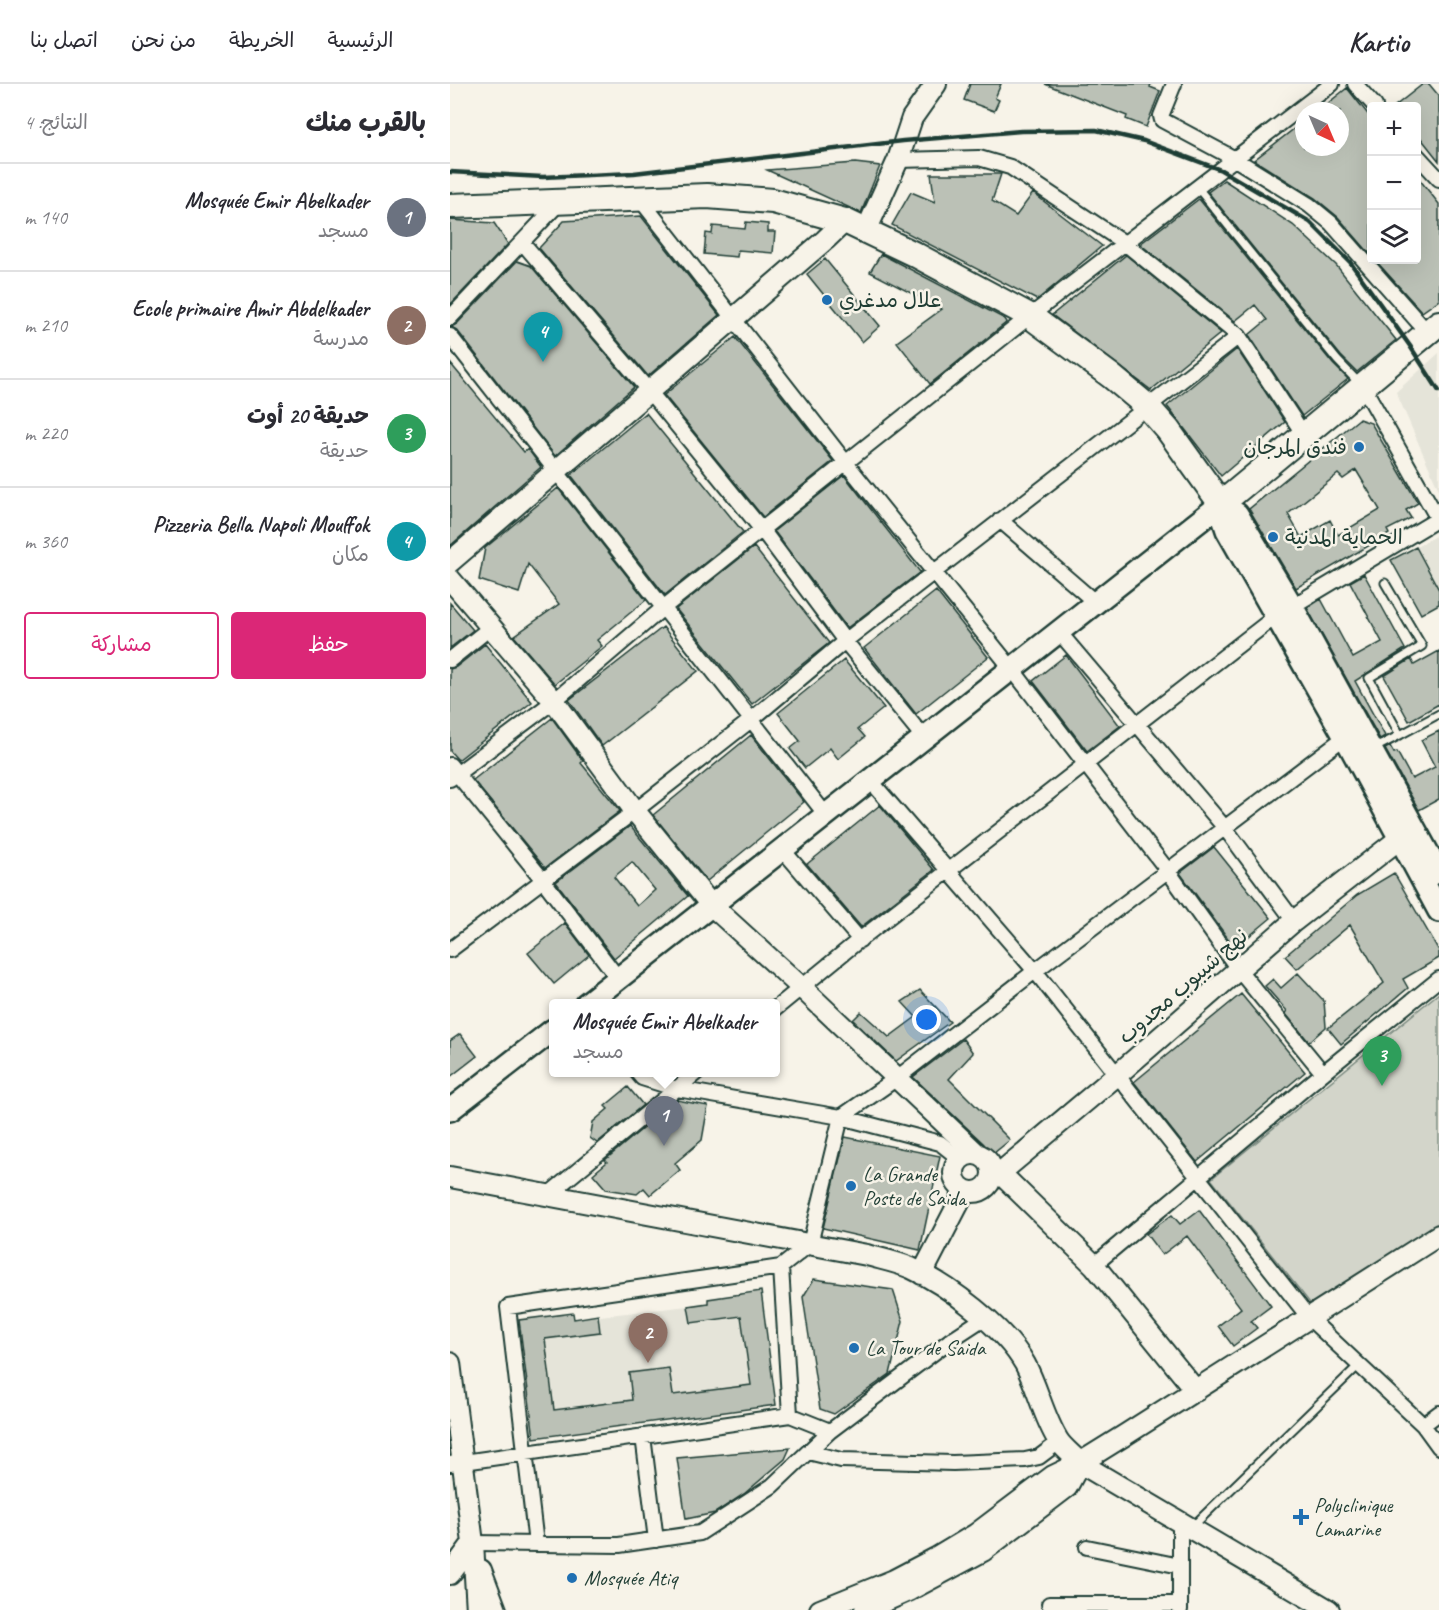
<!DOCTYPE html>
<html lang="ar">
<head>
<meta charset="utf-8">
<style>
  :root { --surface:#fff; --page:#f7f7f7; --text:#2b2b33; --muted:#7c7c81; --line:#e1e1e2; --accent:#db2777 }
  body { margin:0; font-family:Caveat,"Playpen Sans Arabic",sans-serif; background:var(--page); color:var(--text); direction:rtl }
  .controls { position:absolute; right:18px; top:18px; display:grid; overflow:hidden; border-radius:6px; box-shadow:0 6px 24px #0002 }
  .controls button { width:54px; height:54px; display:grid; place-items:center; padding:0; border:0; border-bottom:2px solid var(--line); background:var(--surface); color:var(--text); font:30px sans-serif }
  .compass { position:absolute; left:845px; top:18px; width:54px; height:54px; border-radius:50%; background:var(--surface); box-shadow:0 6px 24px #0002; rotate:136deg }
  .you { position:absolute; left:477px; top:936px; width:21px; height:21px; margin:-15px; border:4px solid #fff; border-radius:50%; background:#1a73e8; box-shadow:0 0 0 9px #1a73e833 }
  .badge { display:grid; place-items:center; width:39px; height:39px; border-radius:50%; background:var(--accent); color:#fff; font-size:20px; font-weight:700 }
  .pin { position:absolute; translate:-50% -50px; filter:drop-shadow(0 2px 3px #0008) }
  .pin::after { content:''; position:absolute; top:32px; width:21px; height:18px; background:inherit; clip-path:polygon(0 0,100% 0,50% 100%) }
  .popup { position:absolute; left:99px; top:915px; width:231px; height:78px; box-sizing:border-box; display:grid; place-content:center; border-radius:6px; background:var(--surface); filter:drop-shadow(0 2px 4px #0005); font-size:20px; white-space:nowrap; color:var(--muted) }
  .popup b { font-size:22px; color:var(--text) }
  .popup::after { content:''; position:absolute; left:50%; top:100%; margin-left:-12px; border:12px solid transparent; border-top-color:var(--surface) }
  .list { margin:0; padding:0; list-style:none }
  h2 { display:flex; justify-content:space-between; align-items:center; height:78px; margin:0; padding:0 24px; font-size:26px }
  h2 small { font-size:20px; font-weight:400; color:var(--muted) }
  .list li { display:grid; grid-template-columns:39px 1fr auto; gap:18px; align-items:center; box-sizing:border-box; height:108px; padding:0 24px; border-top:2px solid var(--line) }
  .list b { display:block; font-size:22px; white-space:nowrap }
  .list p { margin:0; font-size:20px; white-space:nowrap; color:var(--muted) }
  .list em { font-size:20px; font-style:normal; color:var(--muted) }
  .actions { display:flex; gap:12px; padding:18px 24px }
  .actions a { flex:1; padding:14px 0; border:2px solid var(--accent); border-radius:6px; text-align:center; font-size:21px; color:var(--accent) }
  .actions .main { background:var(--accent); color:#fff }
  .icon { flex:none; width:33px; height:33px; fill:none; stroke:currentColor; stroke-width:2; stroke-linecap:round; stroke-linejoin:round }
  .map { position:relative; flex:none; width:989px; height:1526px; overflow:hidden; direction:ltr }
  header { display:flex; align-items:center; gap:36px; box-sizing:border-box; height:84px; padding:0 30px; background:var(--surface); border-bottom:2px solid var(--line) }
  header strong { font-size:28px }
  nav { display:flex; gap:33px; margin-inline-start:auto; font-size:21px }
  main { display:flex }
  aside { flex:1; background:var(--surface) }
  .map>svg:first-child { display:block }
  .built { fill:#e5e4d9 }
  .green { fill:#d3d5ca; stroke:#79897f; stroke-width:1.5 }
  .building { fill:#bbc1b6; stroke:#1f3d34; stroke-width:1.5; fill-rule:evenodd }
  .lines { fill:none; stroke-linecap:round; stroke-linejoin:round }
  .lane-casing { stroke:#1f3d34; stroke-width:11 }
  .street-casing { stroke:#1f3d34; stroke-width:18 }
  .secondary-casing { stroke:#1f3d34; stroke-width:24 }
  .primary-casing { stroke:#1f3d34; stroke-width:26 }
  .highway-casing { stroke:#1f3d34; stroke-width:28 }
  .lane { stroke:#f7f3e8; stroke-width:7 }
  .street { stroke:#f7f3e8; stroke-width:14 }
  .secondary { stroke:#f7f3e8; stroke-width:20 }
  .primary { stroke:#f7f3e8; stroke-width:21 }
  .highway { stroke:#f7f3e8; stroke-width:24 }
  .rail { stroke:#1f3d34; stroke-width:4.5 }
  .poi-dot { fill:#1f6fb2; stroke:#f7f3e8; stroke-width:2 }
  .labels { text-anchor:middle; stroke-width:5; stroke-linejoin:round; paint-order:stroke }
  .poi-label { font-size:21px; fill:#1f3d34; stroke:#f7f3e8; text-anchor:start }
  .street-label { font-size:21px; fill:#1f3d34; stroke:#f7f3e8 }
</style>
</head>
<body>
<header>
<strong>Kartio</strong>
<nav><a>الرئيسية</a><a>الخريطة</a><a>من نحن</a><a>اتصل بنا</a></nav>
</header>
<main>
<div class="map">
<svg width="989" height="1526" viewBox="0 0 989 1526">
  <rect width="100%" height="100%" fill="#f7f3e8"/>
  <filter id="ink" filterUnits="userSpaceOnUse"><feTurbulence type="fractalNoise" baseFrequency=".0167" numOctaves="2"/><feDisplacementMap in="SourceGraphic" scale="12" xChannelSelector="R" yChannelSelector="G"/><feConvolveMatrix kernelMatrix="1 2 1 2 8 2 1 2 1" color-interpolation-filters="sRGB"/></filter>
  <g filter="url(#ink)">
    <!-- built -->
    <path class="built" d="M989,269V406L946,308Z
      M989,450V506L966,463Z
      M311,1207L326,1321L84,1354L69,1236L123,1229L124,1235L238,1222L258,1219V1215Z"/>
    <!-- green -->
    <path class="green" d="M989,909V1142L864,1224L761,1095Z"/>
    <!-- building -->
    <path class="building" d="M520,0H551L545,14L549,16L544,27L514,16Z
      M595,0H701L700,3L710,7L696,43L676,35L677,32Z
      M973,0H979L989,12V77L966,48V22H945Z
      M897,4L921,34V171L888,133L865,114L804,76L854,37V63H890V27H868Z
      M405,79L430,82L411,129L317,86Z
      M481,90H551L542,117L566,132L583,109L652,162L587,216L442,141L461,108L485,118Z
      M966,91L989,120V216L972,228L925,176H966Z
      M774,96L843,141L886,181L946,256L907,288L891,272L758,108Z
      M749,115L883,280L898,295L852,332L799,251L817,236L805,221L785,237L690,160Z
      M191,132L269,231L198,292L89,164L114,137Z
      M0,136L44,139L58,160L0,221Z
      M296,138L318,140V148H325L323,169L288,166L287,173L254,170L256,149L262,150L263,142L295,145Z
      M431,170L555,235L557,238L480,300L447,258L492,225L420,188Z
      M676,171L771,249L701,306L602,231Z
      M375,175L430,242L412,258L357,190Z
      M67,177L81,182L184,303L105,372L7,246L1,243L7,240Z
      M285,253L383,377L313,433L214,311Z
      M787,265L835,338L771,392L717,322Z
      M0,279L74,368L78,365L91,383L0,462Z
      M196,329L293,448L215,511L121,391Z
      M909,335L921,339L968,419L956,426L961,434L937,446L939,450L846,504L799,425ZM906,386L930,426L888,451L880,436L851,453L838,430L888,390L893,395Z
      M394,391L470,488L397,544L324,447Z
      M108,404L196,516L147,556L152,562L105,600L64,552L109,520L78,480L69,509L29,496L35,464Z
      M304,463L379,559L302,620L226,525Z
      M966,463L989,506V520L971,530L941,476Z
      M914,490L955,565L905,597L935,652L930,655L857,524L871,515L903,574L932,558L900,498Z
      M486,507L538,573L466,630L414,564Z
      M0,519L23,546L0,564Z
      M213,543L248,587L152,662L119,616Z
      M35,560L82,618L8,676L0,667V585L6,583Z
      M989,567V620L959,637L934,592L961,575L964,581Z
      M616,571L670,642L637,667L583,597Z
      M394,576L434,624L408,645L415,653L388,675L380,664L355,684L340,665L350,657L328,629Z
      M102,634L133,677L131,679L170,727L95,784L23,696Z
      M989,647V715L969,726L935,665L940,662L944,669L947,668L962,695L985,683L971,656Z
      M301,651L354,718L257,797L203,731Z
      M430,721L484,786L411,843L357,780Z
      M180,742L238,812L164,874L106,798ZM182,778L205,806L187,822L164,793Z
      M764,763L821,834L785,864L730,789Z
      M944,789L989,867V874L953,895L958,904L891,960L878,944L934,899L900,841L847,885L835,872L907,811Z
      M115,839L139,871L104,900L78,869Z
      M848,889L874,917L876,943L859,958L835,929L837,927L815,902L823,895L831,904Z
      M470,906L500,938L446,977L403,936L411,928L439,953L466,933L452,918Z
      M791,910L855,988L747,1078L684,998Z
      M10,950L27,972L0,993V957Z
      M513,955L523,969L499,995L560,1056L539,1073L534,1060L463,993Z
      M178,1003L193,1021L147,1059L140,1054L143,1038L158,1025L155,1022Z
      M227,1016L258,1022L252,1056L225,1079L230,1086L200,1111L194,1104L187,1110L156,1105L143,1090L157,1078L155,1076Z
      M395,1053L490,1072L470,1166L373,1144Z
      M749,1126L821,1222L801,1237L807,1244L783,1262L768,1242L791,1224L737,1152L712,1171L696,1150L722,1131L730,1140Z
      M364,1195L443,1206L453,1237L440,1290L384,1330L370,1325L353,1213Z
      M311,1207L326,1321L84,1354L69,1236L123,1229L124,1235L148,1231L150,1248L95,1255L104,1326L182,1316L179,1289L219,1284L223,1311L301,1301L291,1232L241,1239L238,1222L258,1219V1215Z
      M340,1364L335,1375L294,1410L265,1429L236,1435L227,1374Z"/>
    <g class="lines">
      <defs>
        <path id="lane" d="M747,103L887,276L910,300
          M935,499L972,562L919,594L950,651L989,630
          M923,665L950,651
          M743,1442L909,1281"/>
        <path id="street" d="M724,0L711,32L712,36L785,75L859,121L881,139L977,248
          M905,0L925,22
          M966,70L989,95
          M448,76L529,74L560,83L676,160L789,252L854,351
          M190,115L396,379L562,585L718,787L788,885L873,989
          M72,158L199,307L313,447L395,557L474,654
          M0,234L110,118
          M0,252L376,731
          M550,436L646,519
          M609,548L775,744L844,837
          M0,576L41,543
          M0,681L93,796L168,894
          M0,695L104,617L213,524L580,232L882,0
          M420,696L585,887L860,1235L973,1341L989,1363
          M332,765L410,856
          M0,866L185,727L301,636L395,557L789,252
          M325,925L408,857L826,532L988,435L913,302
          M187,988L192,994L227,1005L391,1033L490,1059L510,1075
          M98,1111L247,988
          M644,1181L873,989L989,895
          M331,1183L340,1331
          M973,1341L989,1329
          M193,1352L206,1456
          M358,1368L391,1376L503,1379L575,1376L589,1373L609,1358
          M0,1380L340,1331L380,1347
          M730,1437V1526
          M23,1459L169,1461L250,1449L322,1402L380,1347L502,1255L534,1234
          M86,1460L58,1223L331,1183L360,1160L391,1033L447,994L585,887L895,653L902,650
          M637,1463L730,1482
          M599,1520H730"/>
        <path id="secondary" d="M416,147L448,76L462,34L486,0
          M0,478L375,156L395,137
          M0,495L104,617L185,727L261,821L351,903L526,1069
          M504 1089a19 19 0 1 1 38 0a19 19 0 1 1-38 0Z
          M0,1093L417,1171C431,1175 447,1178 461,1184C498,1201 555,1244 575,1280C588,1304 593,1332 608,1356C613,1364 623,1371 630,1379L879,1526
          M472,1190L515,1107
          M0,1279L23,1459L27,1526
          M746,1307L644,1181L550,1089L667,991L844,837L962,745
          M31,1486L46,1526
          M0,1490L23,1459
          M370,1526L444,1496L486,1474L526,1450L603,1392L630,1379L675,1351L989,1151
          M415,1526L460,1506L533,1467L617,1403L630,1379"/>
        <path id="primary" d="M771,420L773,434L777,446L895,653L989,827
          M771,420L787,430L842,522L989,789
          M136,920L771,420
          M0,1026L103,946"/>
        <path id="highway" d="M0,122L257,112L323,117L395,137L466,171L580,232L661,292L697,322L718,346L771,420L989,239"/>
      </defs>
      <!-- lane casing -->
      <use href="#lane" class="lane-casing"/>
      <!-- street casing -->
      <use href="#street" class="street-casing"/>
      <!-- secondary casing -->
      <use href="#secondary" class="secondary-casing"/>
      <!-- primary casing -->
      <use href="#primary" class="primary-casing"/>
      <!-- highway casing -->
      <use href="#highway" class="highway-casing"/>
      <!-- lane -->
      <use href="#lane" class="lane"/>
      <!-- street -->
      <use href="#street" class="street"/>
      <!-- secondary -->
      <use href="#secondary" class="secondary"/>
      <!-- primary -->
      <use href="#primary" class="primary"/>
      <!-- highway -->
      <use href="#highway" class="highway"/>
      <!-- rail -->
      <path class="rail" d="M0,88L93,93L184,89L453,57L571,47L646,46L694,57L771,86L860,138L900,178L960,262L989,307"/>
    </g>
  </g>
  <!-- markers -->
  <g class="poi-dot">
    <circle cx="377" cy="216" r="6"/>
    <circle cx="909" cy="363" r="6"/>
    <circle cx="823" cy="453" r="6"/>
    <circle cx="401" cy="1102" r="6"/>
    <circle cx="404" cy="1264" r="6"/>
    <path d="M848 1424h6v6h6v6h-6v6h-6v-6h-6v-6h6z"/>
    <circle cx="122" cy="1494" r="6"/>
  </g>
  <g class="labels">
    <!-- poi labels -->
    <g class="poi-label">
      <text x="389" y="223">علال مدغري</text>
      <text x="897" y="370" text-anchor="end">فندق المرجان</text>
      <text x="835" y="460">الحماية المدنية</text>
      <text x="413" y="1097">La Grande<tspan x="413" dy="24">Poste de Saida</tspan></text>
      <text x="416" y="1271">La Tour de Saida</text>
      <text x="864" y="1428">Polyclinique<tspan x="864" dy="24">Lamarine</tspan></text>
      <text x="134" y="1501">Mosquée Atiq</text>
    </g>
    <!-- street labels -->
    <g class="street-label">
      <text transform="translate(733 902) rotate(-41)" y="7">نهج شيبوب مجدوب</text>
    </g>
  </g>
</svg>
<div class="controls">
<button>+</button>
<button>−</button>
<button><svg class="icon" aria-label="layers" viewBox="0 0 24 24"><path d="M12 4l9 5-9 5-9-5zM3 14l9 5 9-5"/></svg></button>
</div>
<svg class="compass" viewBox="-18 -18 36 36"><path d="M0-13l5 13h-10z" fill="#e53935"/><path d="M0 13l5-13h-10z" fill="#7c7c81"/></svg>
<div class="you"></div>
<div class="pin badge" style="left:214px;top:1062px;background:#6b7280">1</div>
<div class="popup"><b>Mosquée Emir Abelkader</b>مسجد</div>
<div class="pin badge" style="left:198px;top:1279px;background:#8d6e63">2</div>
<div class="pin badge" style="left:932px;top:1002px;background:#2e9e5b">3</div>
<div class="pin badge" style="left:93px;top:278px;background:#0f9aa8">4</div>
</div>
<aside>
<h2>بالقرب منك<small>النتائج: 4</small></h2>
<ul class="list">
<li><span class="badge" style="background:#6b7280">1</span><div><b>Mosquée Emir Abelkader</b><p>مسجد</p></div><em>140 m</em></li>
<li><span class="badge" style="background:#8d6e63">2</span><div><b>Ecole primaire Amir Abdelkader</b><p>مدرسة</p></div><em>210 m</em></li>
<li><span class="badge" style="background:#2e9e5b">3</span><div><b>حديقة 20 أوت</b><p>حديقة</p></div><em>220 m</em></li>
<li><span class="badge" style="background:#0f9aa8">4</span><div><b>Pizzeria Bella Napoli Mouffok</b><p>مكان</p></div><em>360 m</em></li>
</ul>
<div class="actions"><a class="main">حفظ</a><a>مشاركة</a></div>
</aside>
</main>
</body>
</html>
